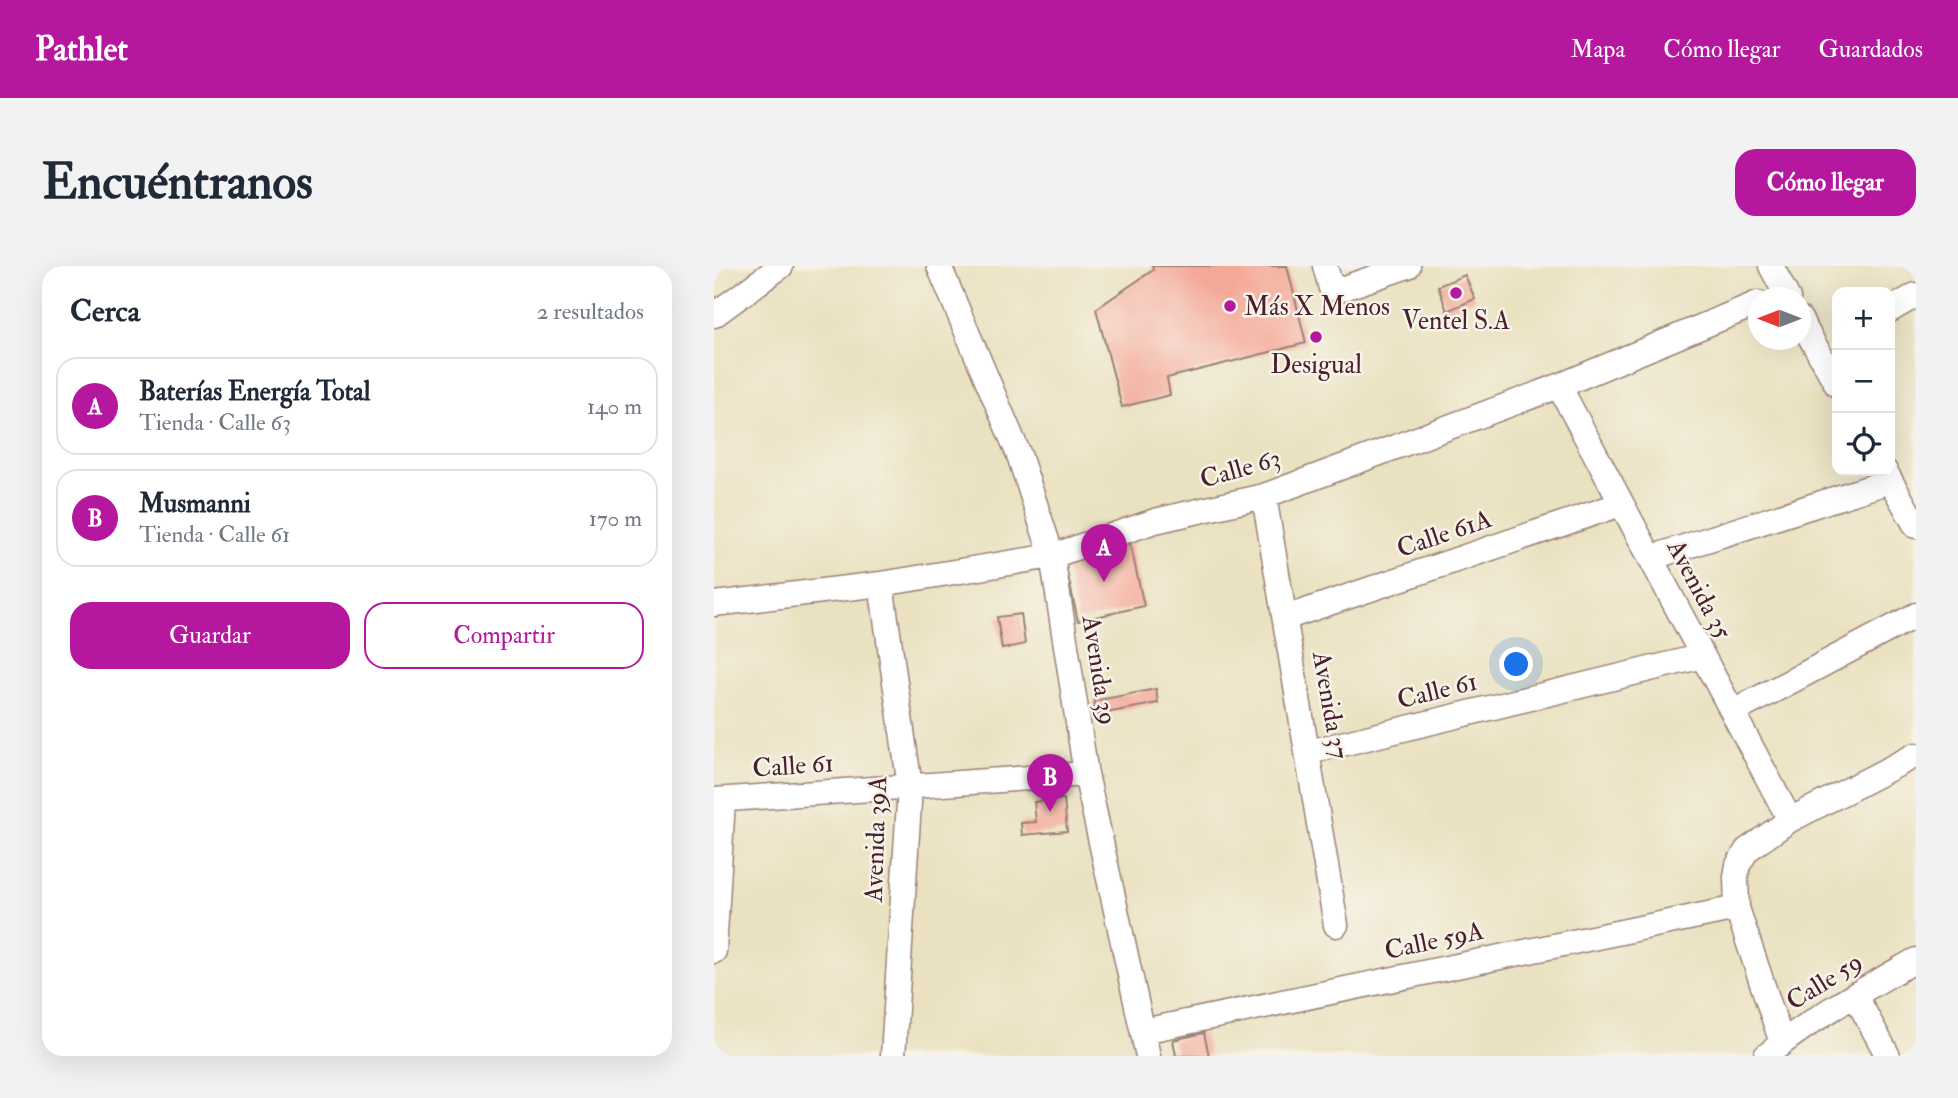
<!DOCTYPE html>
<html lang="es">
<head>
<meta charset="utf-8">
<style>
  :root { --surface:#fff; --page:#f2f2f3; --text:#1f2937; --muted:#747a83; --line:#e0e1e3; --accent:#b5179e }
  body { margin:0; font-family:"IM FELL Double Pica",serif; background:var(--page); color:var(--text) }
  .controls { position:absolute; right:21px; top:21px; display:grid; overflow:hidden; border-radius:14px; box-shadow:0 7px 28px #0002 }
  .controls button { width:63px; height:63px; display:grid; place-items:center; padding:0; border:0; border-bottom:2px solid var(--line); background:var(--surface); color:var(--text); font:35px sans-serif }
  .compass { position:absolute; left:1034px; top:21px; width:63px; height:63px; border-radius:50%; background:var(--surface); box-shadow:0 7px 28px #0002; rotate:270deg }
  .you { position:absolute; left:803px; top:399px; width:24px; height:24px; margin:-18px; border:5px solid #fff; border-radius:50%; background:#1a73e8; box-shadow:0 0 0 10px #1a73e833 }
  .badge { display:grid; place-items:center; width:46px; height:46px; border-radius:50%; background:var(--accent); color:#fff; font-size:23px; font-weight:700 }
  .pin { position:absolute; translate:-50% -58px; filter:drop-shadow(0 2px 4px #0008) }
  .pin::after { content:''; position:absolute; top:37px; width:24px; height:21px; background:inherit; clip-path:polygon(0 0,100% 0,50% 100%) }
  .list { margin:0; padding:0; list-style:none }
  h2 { display:flex; justify-content:space-between; align-items:center; height:91px; margin:0; padding:0 28px; font-size:30px }
  h2 small { font-size:23px; font-weight:400; color:var(--muted) }
  .list li { display:grid; grid-template-columns:46px 1fr auto; gap:21px; align-items:center; box-sizing:border-box; height:98px; margin:0 14px 14px; padding:0 14px; border:2px solid var(--line); border-radius:21px }
  .list b { display:block; font-size:26px; white-space:nowrap }
  .list p { margin:0; font-size:23px; white-space:nowrap; color:var(--muted) }
  .list em { font-size:23px; font-style:normal; color:var(--muted) }
  .actions { display:flex; gap:14px; padding:21px 28px }
  .actions a { flex:1; padding:16px 0; border:2px solid var(--accent); border-radius:21px; text-align:center; font-size:24px; color:var(--accent) }
  .actions .main { background:var(--accent); color:#fff }
  .icon { flex:none; width:38px; height:38px; fill:none; stroke:currentColor; stroke-width:2; stroke-linecap:round; stroke-linejoin:round }
  .map { position:relative; flex:none; width:1202px; height:790px; overflow:hidden; border-radius:21px }
  header { display:flex; align-items:center; gap:42px; box-sizing:border-box; height:98px; padding:0 35px; background:var(--accent); color:#fff }
  header strong { font-size:33px }
  nav { display:flex; gap:38px; margin-inline-start:auto; font-size:24px }
  .intro { display:flex; align-items:center; justify-content:space-between; box-sizing:border-box; height:168px; padding:0 42px }
  h1 { margin:0; font-size:49px }
  .button { padding:18px 32px; border-radius:21px; background:var(--accent); color:#fff; font-size:24px; font-weight:700 }
  main { display:flex; gap:42px; padding:0 42px }
  aside { flex:1; background:var(--surface); border-radius:21px; box-shadow:0 7px 28px #0002 }
  .map>svg:first-child { display:block }
  .building { fill:#f4a898 }
  .lines { fill:none; stroke-linecap:round; stroke-linejoin:round }
  .minor-casing { stroke:#9a8076; stroke-width:27 }
  .minor { stroke:#fff; stroke-width:24 }
  .poi-dot { fill:#b5179e; stroke:#f7f3e8; stroke-width:2.5 }
  .labels { text-anchor:middle; stroke-width:5; stroke-linejoin:round; paint-order:stroke }
  .poi-label { font-size:26px; fill:#4a1f2b; stroke:#f7f3e8 }
  .street-label { font-size:26px; fill:#4a1f2b; stroke:#f7f3e8 }
</style>
</head>
<body>
<header>
<strong>Pathlet</strong>
<nav><a>Mapa</a><a>Cómo llegar</a><a>Guardados</a></nav>
</header>
<div class="intro"><h1>Encuéntranos</h1><a class="button">Cómo llegar</a></div>
<main>
<aside>
<h2>Cerca<small>2 resultados</small></h2>
<ul class="list">
<li><span class="badge">A</span><div><b>Baterías Energía Total</b><p>Tienda · Calle 63</p></div><em>140 m</em></li>
<li><span class="badge">B</span><div><b>Musmanni</b><p>Tienda · Calle 61</p></div><em>170 m</em></li>
</ul>
<div class="actions"><a class="main">Guardar</a><a>Compartir</a></div>
</aside>
<div class="map">
<svg width="1202" height="790" viewBox="0 0 1202 790">
  <rect width="100%" height="100%" fill="#f7f3e8"/>
  <filter id="ink" filterUnits="userSpaceOnUse"><feTurbulence type="fractalNoise" baseFrequency=".0143" numOctaves="2"/><feDisplacementMap in="SourceGraphic" scale="14" xChannelSelector="R" yChannelSelector="G"/><feConvolveMatrix kernelMatrix="1 2 1 2 8 2 1 2 1" color-interpolation-filters="sRGB"/></filter>
  <filter id="wash" filterUnits="userSpaceOnUse"><feTurbulence type="fractalNoise" baseFrequency=".00686" numOctaves="4" result="noise"/><feDisplacementMap in="SourceGraphic" scale="28" xChannelSelector="R" yChannelSelector="G"/><feGaussianBlur stdDeviation="1.57" result="paint"/><feColorMatrix in="noise" values="0 0 0 0 0 0 0 0 0 0 0 0 0 0 0 0 0 1.4 0 .05"/><feComposite in="paint" operator="in"/></filter>
  <g filter="url(#wash)">
    <rect width="100%" height="100%" fill="#eae1c0"/>
    <g id="blocks">
      <!-- building -->
      <path class="building" d="M438,0H573L592,77L453,112L456,129L408,141L382,43L439,4Z
        M751,9L761,33L733,45L724,20Z
        M416,277L430,340L364,355L350,292Z
        M307,348L311,378L288,383L283,351Z
        M442,423L444,437L382,449L380,435Z
        M350,533L353,565L308,569L307,557L322,556L320,536Z
        M490,767L495,790H462L459,774Z"/>
    </g>
  </g>
  <g filter="url(#ink)">
    <use href="#blocks" fill-opacity="0" stroke="#9a8076" stroke-width="2"/>
    <g class="lines">
      <defs>
        <path id="minor" d="M225,0L305,189L338,290L372,508L434,790
          M611,0L617,22L627,23L694,0
          M1057,0L1074,32
          M1176,44L1202,29
          M0,49L67,0
          M1086,53L1123,119
          M845,120L1076,554
          M1171,205L1202,260
          M550,230L622,659
          M936,292L1176,215
          M167,318L196,521L179,790
          M0,338L167,318L338,290L441,255L550,230L845,120L1044,37
          M571,352L907,238
          M1019,446L1202,349
          M595,486L989,390
          M0,534L372,508
          M0,685L9,534
          M1141,729L1174,790
          M429,765L1023,642
          M1068,777L1023,642L1022,611L1024,599L1033,584L1076,554L1202,489
          M1052,790C1097,752 1151,723 1202,694"/>
      </defs>
      <!-- minor casing -->
      <use href="#minor" class="minor-casing"/>
      <!-- minor -->
      <use href="#minor" class="minor"/>
    </g>
  </g>
  <!-- markers -->
  <g class="poi-dot">
    <circle cx="742" cy="27" r="7"/>
    <circle cx="516" cy="40" r="7"/>
    <circle cx="602" cy="71" r="7"/>
  </g>
  <g class="labels">
    <!-- poi labels -->
    <g class="poi-label">
      <text x="530" y="49" text-anchor="start">Más X Menos</text>
      <text x="742" y="63">Ventel S.A</text>
      <text x="602" y="107">Desigual</text>
    </g>
    <!-- street labels -->
    <g class="street-label">
      <text transform="translate(526 202) rotate(-16)" y="9">Calle 63</text>
      <text transform="translate(730 267) rotate(-19)" y="9">Calle 61A</text>
      <text transform="translate(986 323) rotate(62)" y="9">Avenida 35</text>
      <text transform="translate(386 404) rotate(81)" y="9">Avenida 39</text>
      <text transform="translate(723 424) rotate(-14)" y="9">Calle 61</text>
      <text transform="translate(617 439) rotate(80)" y="9">Avenida 37</text>
      <text transform="translate(79 499) rotate(-4)" y="9">Calle 61</text>
      <text transform="translate(161 573) rotate(-88)" y="9">Avenida 39A</text>
      <text transform="translate(720 674) rotate(-12)" y="9">Calle 59A</text>
      <text transform="translate(1110 715) rotate(-32)" y="9">Calle 59</text>
    </g>
  </g>
</svg>
<div class="controls">
<button>+</button>
<button>−</button>
<button><svg class="icon" aria-label="locate" viewBox="0 0 24 24"><circle cx="12" cy="12" r="6"/><path d="M12 2v4M12 18v4M2 12h4M18 12h4"/></svg></button>
</div>
<svg class="compass" viewBox="-18 -18 36 36"><path d="M0-13l5 13h-10z" fill="#e53935"/><path d="M0 13l5-13h-10z" fill="#747a83"/></svg>
<div class="you"></div>
<div class="pin badge" style="left:390px;top:316px">A</div>
<div class="pin badge" style="left:336px;top:546px">B</div>
</div>
</main>
</body>
</html>
